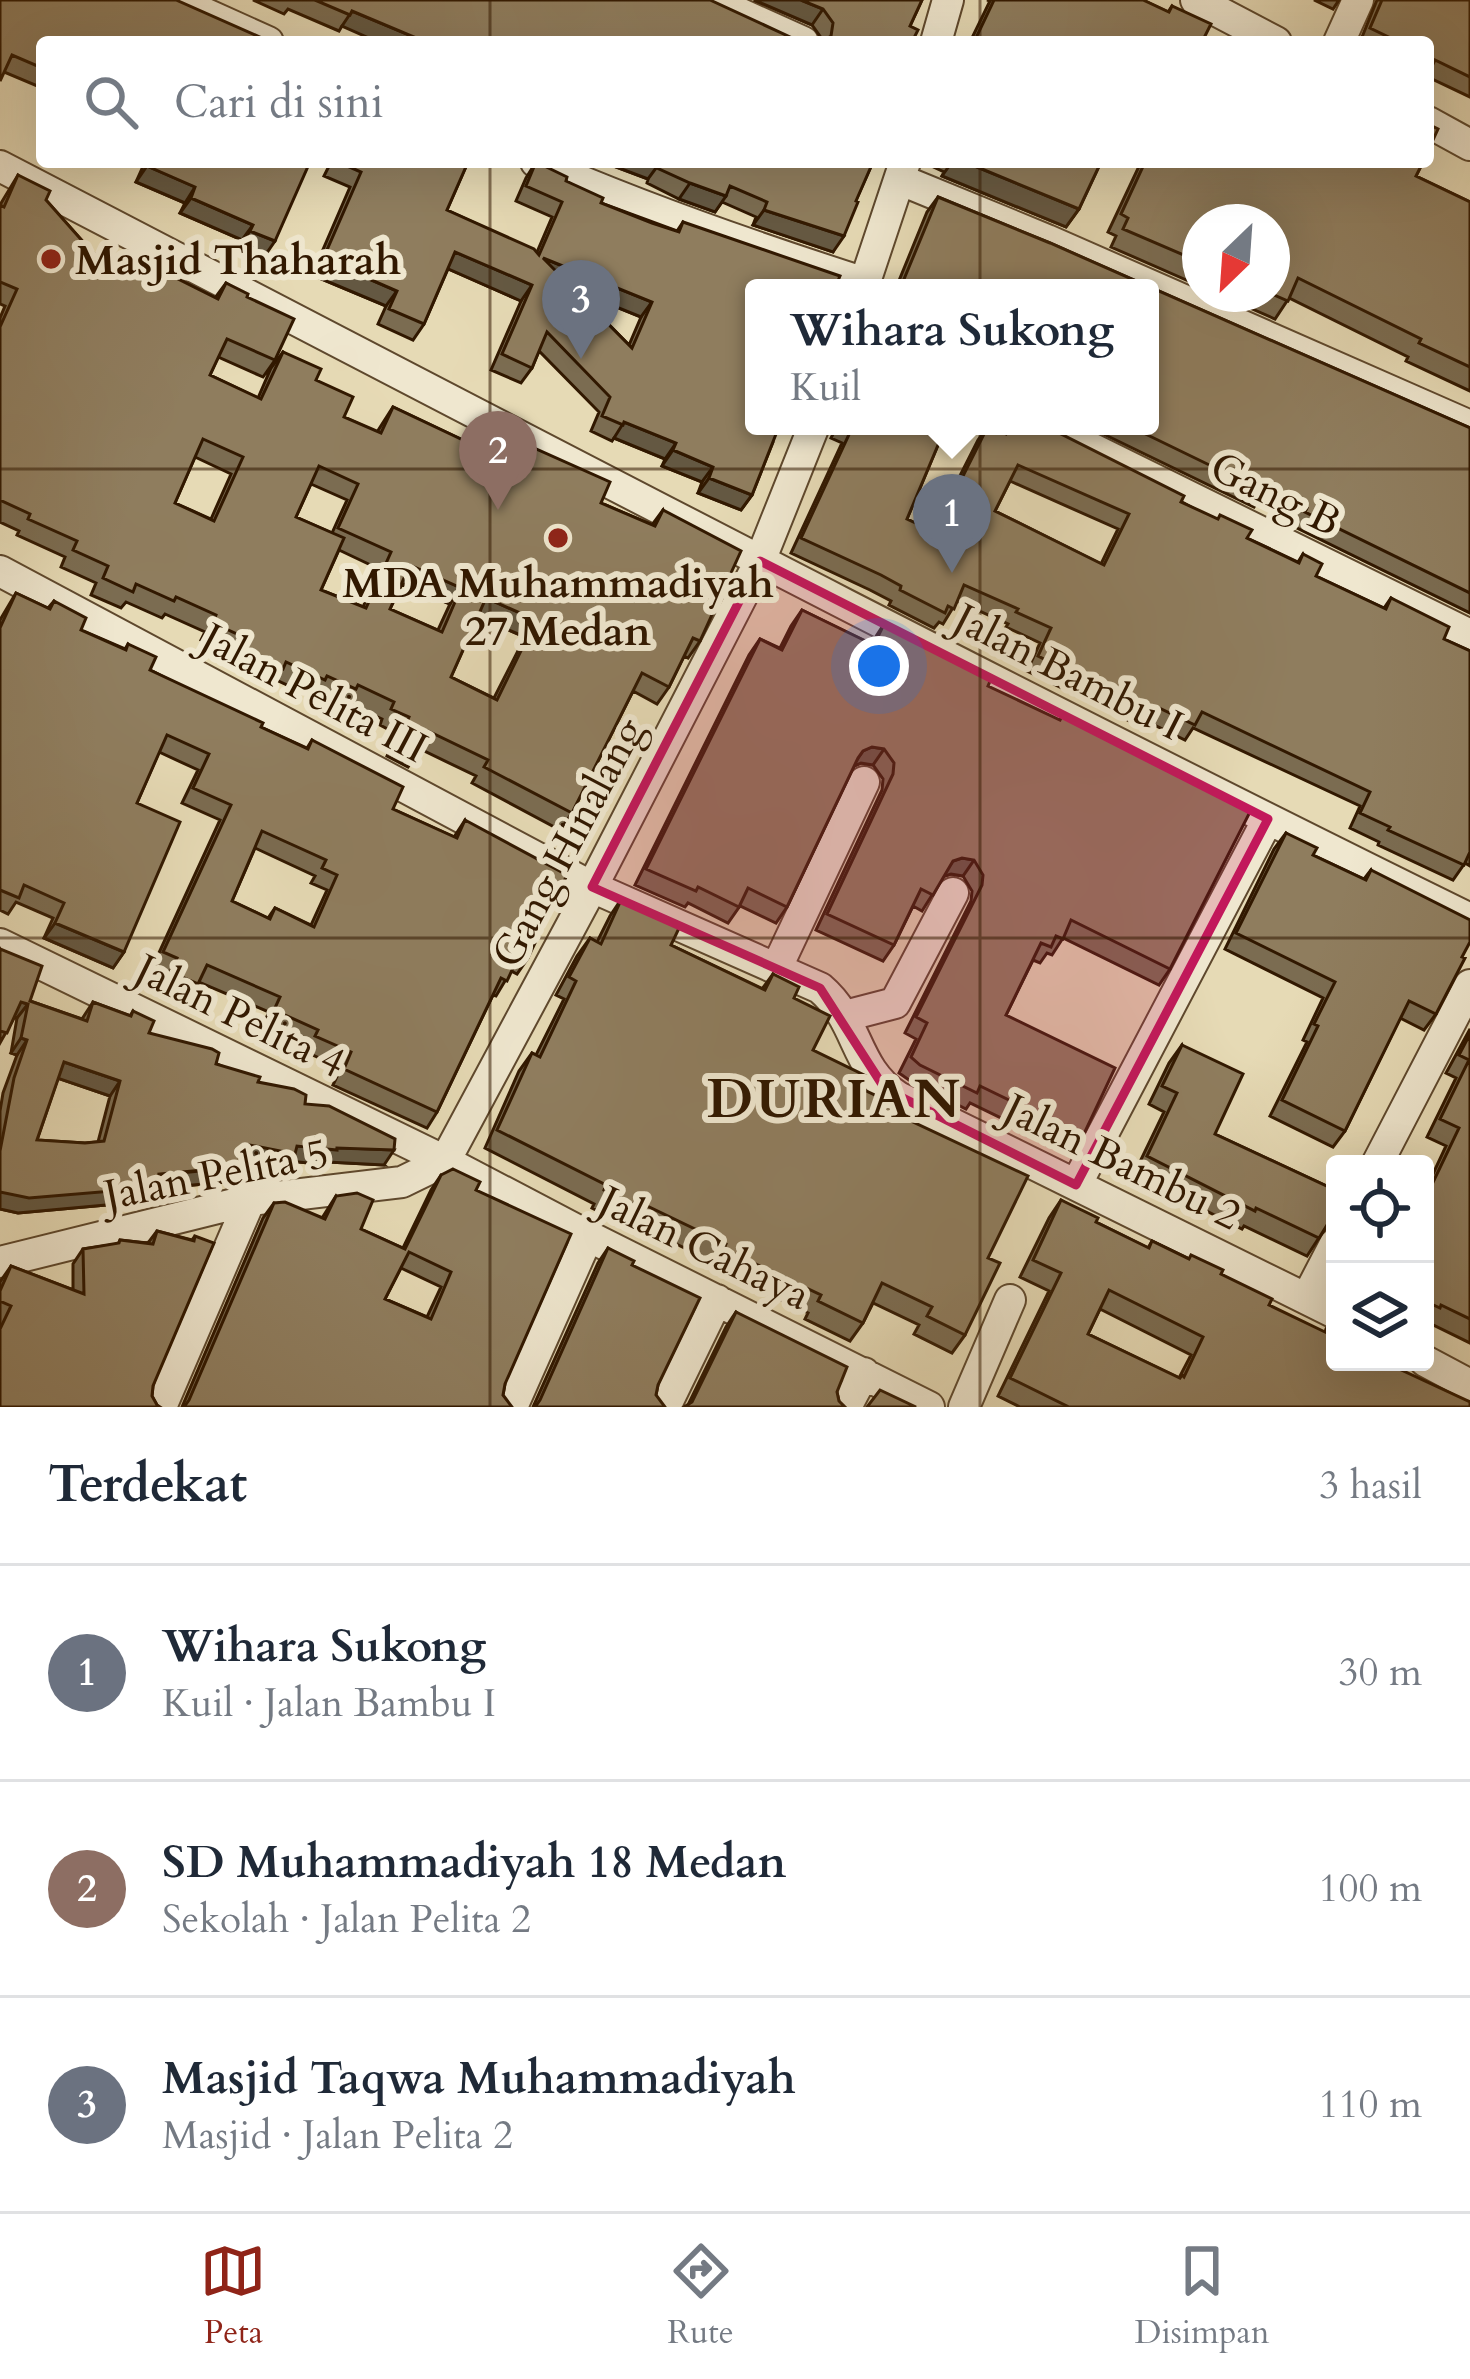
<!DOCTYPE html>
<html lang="id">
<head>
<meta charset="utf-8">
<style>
  :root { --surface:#fff; --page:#f6f6f7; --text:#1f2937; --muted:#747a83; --line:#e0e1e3; --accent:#8f2418 }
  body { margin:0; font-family:Cardo,serif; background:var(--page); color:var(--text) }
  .controls { position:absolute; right:36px; bottom:36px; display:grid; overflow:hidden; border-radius:12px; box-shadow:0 12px 48px #0002 }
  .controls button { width:108px; height:108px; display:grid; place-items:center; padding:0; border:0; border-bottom:3px solid var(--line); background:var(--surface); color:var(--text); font:60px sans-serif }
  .compass { position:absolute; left:1182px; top:204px; width:108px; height:108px; border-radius:50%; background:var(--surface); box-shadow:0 12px 48px #0002; rotate:205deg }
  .you { position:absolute; left:879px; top:666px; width:42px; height:42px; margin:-30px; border:9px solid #fff; border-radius:50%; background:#1a73e8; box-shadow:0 0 0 18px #1a73e833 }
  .badge { display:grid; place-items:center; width:78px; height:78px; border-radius:50%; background:var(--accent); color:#fff; font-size:39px; font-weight:700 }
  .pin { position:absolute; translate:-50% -99px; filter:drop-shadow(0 3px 6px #0008) }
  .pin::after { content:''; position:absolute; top:63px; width:42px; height:36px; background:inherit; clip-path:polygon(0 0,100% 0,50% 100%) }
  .popup { position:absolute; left:745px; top:279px; width:414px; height:156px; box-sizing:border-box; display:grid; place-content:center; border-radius:12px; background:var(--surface); filter:drop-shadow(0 3px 9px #0005); font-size:39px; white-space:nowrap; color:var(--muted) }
  .popup b { font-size:45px; color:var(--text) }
  .popup::after { content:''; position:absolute; left:50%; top:100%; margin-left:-24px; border:24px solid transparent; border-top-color:var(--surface) }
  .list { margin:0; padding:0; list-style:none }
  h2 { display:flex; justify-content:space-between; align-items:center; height:156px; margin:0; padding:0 48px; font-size:51px }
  h2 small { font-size:39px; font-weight:400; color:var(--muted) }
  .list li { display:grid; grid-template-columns:78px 1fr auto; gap:36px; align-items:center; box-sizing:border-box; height:216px; padding:0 48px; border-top:3px solid var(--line) }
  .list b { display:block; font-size:45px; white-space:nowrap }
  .list p { margin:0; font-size:39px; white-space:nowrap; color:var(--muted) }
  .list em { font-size:39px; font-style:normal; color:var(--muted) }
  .icon { flex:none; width:66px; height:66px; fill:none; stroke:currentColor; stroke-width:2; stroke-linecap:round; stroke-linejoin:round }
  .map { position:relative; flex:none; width:1470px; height:1407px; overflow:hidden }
  .search { position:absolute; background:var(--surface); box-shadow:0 12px 48px #0002; left:36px; right:36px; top:36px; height:132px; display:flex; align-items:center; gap:30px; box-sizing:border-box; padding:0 42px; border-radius:12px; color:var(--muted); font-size:45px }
  .sheet { height:804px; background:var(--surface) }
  nav { display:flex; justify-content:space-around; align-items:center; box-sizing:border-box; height:168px; border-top:3px solid var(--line); background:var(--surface); font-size:33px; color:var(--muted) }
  nav a { display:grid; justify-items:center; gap:6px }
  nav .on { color:var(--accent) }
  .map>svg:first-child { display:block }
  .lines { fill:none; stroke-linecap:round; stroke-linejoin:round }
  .minor-casing { stroke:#5e482d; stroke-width:34 }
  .minor { stroke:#efe7cf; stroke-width:30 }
  .wall { fill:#7b6c51; stroke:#311800; stroke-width:3; fill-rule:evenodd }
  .shaded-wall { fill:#645842; stroke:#311800; stroke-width:3 }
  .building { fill:#8f7d5e; stroke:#311800; stroke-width:3; fill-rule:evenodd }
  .marked { fill:#c2185b; fill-opacity:0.2; stroke:#c2185b; stroke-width:9; stroke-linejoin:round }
  .grid { fill:none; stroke:#311800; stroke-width:3; stroke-opacity:0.55 }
  .poi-dot { fill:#8f2418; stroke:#efe7cf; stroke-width:4.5 }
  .labels { text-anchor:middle; stroke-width:12; stroke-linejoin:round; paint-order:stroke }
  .poi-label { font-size:42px; font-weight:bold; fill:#311800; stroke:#efe7cf; text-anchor:start }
  .street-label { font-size:42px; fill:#311800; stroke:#efe7cf }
  .district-label { font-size:54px; font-weight:bold; letter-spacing:3px; fill:#311800; stroke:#efe7cf }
</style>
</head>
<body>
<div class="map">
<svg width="1470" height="1407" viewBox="0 0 1470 1407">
  <rect width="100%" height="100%" fill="#e6dab5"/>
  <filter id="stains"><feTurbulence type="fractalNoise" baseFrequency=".00167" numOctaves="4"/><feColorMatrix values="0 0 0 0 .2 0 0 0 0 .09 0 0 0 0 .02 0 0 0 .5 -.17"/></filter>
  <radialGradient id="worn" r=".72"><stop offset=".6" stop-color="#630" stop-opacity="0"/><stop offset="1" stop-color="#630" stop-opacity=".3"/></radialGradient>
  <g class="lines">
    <defs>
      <path id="minor" d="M175,0L268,42
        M710,0L803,42
        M1196,0L1276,42
        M936,42L948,0
        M1339,42L1358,0
        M1428,122L1470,145
        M536,162C643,209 753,247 865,283
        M0,166C489,420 976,676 1470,919
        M901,180L1047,240L1470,426
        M863,288L905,162
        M1046,426L1470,635
        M0,571L592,887L820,988C860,1022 853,1067 898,1097L1335,1313
        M0,944L445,1161L588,1236L929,1407
        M777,967L864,782
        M845,1016L895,1003L953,893
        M445,1161L592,887L760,561L814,426
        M1377,1164L1470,985
        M1076,1185L1268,819
        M0,1262L250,1200L402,1182L445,1161
        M1307,1298L1335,1244
        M1425,1361L1470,1385
        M161,1407L250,1200
        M512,1407L588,1236
        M665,1407L717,1300
        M846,1407L864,1373
        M964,1407L1010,1300"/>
    </defs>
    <!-- minor casing -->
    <use href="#minor" class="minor-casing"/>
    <!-- minor -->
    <use href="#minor" class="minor"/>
  </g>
  <!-- wall -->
  <path class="wall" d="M0,0L42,42V88L4,72Z
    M253,0H710L342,26L339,31L288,9L284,14Z
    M754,0H922L910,26L822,42V39L812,25Z
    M987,0H1143L1168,12L1172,6L1202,42H970L990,1Z
    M1314,0H1339L1333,9Z
    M1377,0H1470V97L1428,77V42H1360Z
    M145,162H304L264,257L239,246L242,240L180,213L185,203L136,182Z
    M331,162H468L447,210L537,252L552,217L516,201L526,178L536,162L601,203L677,231L683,222L754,288L773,442L752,495L741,510L698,493L702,482L662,466L665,459L614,438L612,441L591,431L599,412L539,351L532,368L521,383L491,370L521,301L448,269L424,324L413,340L378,324L386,306L312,275L350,187L324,176ZM575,290L641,317L629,345Z
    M603,162H873L833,252L753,225L756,217L722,202L715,212L679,199L647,183L648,179Z
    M931,162H1101L1079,209L1066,227L942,176L944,172L929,165Z
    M1141,162H1423L1416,176L1470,202V391L1406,361L1408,357L1289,298L1275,319L1218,294H1272L1200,222V286L1111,247L1116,236L1108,232Z
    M18,175L46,200L93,253L146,276L152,266L215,298L226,283L247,297L275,360L263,377L218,357L210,375L258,398L271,368L283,352L316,380L344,417L377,432L393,407L463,440L467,435L498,449L507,436L601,503L652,525L663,510L700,641L688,658L684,656L669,687L657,704L633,691L572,813L560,830L472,783L476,776L420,749L408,767L387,756L397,734L380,725L382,719L347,703L345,706L316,693L313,697L276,680L272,686L233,668L238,656L201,640L205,632L165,614L162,618L126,602L121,608L91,595L96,583L61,567L65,557L17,535L19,531L0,522V318L5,306L0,304V205ZM195,457L231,474L211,519L175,503ZM311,484L347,500L332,533L296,517ZM339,550L379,569L363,607L321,590ZM402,584L450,604L438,630L390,609ZM478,617L525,637L494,698L451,677Z
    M938,197L1050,243L1470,428V613L1295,527L1297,523L1256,504L1254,507L1087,426H1150V288H896L927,212Z
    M837,426H946L907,519L932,531L978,440L988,426L1003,432L1008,426H1029L1040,431L1045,426L1247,538L1298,562L1303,554L1316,576L1384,608L1391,598L1444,639L1470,651V866L1465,863L1453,880L1378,845L1379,842L1350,828L1360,806L1193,728L1185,740L1148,722L1144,728L1027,671L1040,643L1006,627L1008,624L957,601L943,624L939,622L934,628L889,605L891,601L870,590L791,553L842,443L831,438ZM1010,481L1118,529L1101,564L995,511Z
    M16,593L48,608L54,601L81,630L125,649L128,644L150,670L261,727L307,748L312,740L393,809L454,837L465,820L528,958L517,974L511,971L496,996L493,995L437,1112L427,1128L333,1085L341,1068L304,1051L307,1045L263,1025L269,1012L199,982L187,1000L159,988L166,974L152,968L220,820L182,803L198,770L159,752L137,803L124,952L113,968L44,938L53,918L16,902L8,914L0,910V620ZM255,848L315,876L311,883L327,890L311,925L275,908L268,918L232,901Z
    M802,610L871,644L884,624L988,686L1170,969L1159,985L1063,938L1052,955L1047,953L1040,963L1033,960L1006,1015L1083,1136L1071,1152L970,1103L966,1109L909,1080L899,1073L916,1039L905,1033L971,901L972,891L963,876L951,874L944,876L922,911L913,906L894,945L883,961L816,930L882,790L883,779L873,765L861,763L854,766L787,907L776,923L740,906L728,923L688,903L685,907L635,885L749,655L760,639L780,648L791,626Z
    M1286,833L1313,855L1364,879L1371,870L1436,1014L1424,1030L1400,1018L1345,1131L1333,1147L1270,1116L1307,1042L1303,1040L1323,998L1225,949L1274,849Z
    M622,898L671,945L762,989L773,974L794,998L813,1050L892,1112L988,1258L965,1335L952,1353L914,1334L919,1325L873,1303L863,1323L850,1341L805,1319L808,1313L711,1267L713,1262L633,1223L630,1227L592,1208L594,1204L485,1148L519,1071L532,1053L536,1055L564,999L556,995L577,956L590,938L597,942L610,916Z
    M0,949L30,1001L82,1019L93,1002L130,1016L133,1011L149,1033L305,1104L384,1165L328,1162L326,1165L290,1161L285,1168L246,1161L237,1181L160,1188L150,1201L18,1213L0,1209V1111L3,1093L17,1055L11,1053L17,1018H14L0,1043ZM58,1078L110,1096L98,1142L85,1143L37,1140Z
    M1470,1029V1343L1429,1323L1427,1326L1425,1325V1191L1446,1146L1427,1137L1456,1078L1446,1073Z
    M1182,1045L1215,1134L1335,1190V1225L1326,1227L1307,1256L1244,1226L1242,1229L1134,1174L1164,1112L1149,1104L1169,1063Z
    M441,1175L476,1190L505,1384L503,1395L182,1407L263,1218L274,1203L322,1218L336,1196L361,1229L403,1248L431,1190ZM401,1268L441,1287L427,1317L385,1299Z
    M1061,1200L1096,1222L1148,1248L1152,1241L1221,1274L1269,1305L1335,1362L1470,1407H1020L998,1396L1049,1291L1020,1277L1049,1218ZM1100,1309L1191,1355L1179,1378L1088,1334Z
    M157,1231L192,1240L195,1236L153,1386L152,1396L157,1405L0,1407V1282L11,1266L73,1290V1264L83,1249L118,1244L120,1240L148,1243Z
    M608,1248L632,1265L658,1385L656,1395L533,1407L598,1263Z
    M736,1312L837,1392L839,1401L688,1405L726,1327Z"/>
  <!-- shaded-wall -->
  <path class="shaded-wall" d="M754,0H801L823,9L812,25Z
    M352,11L419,39L417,42H378L342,26Z
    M603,162H655L659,164L648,179Z
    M952,162H965L1079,209L1066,227L942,176Z
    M147,166L195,187L185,203L136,182Z
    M690,183L726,196L715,212L679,199Z
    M191,198L253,225L242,240L180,213Z
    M764,210L844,236L833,252L753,225Z
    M250,231L275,241L264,257L239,246Z
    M455,252L532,285L521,301L444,267Z
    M543,258L652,302L641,317L532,273Z
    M323,259L397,291L386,306L312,275Z
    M624,422L676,443L665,459L614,438Z
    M673,450L713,467L702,482L662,466Z
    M709,478L752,495L741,510L698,493Z
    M410,565L461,588L450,604L398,582Z
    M486,598L536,620L525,637L474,615Z
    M872,747L884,749L873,765L861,763L852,767L863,751Z
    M962,858L974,860L963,876L951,874L942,877L953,861Z
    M55,923L124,952L113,968L44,938Z
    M21,1002L28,1004L17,1018L11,1016Z
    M21,1038L27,1040L17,1055L11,1053Z
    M64,1062L120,1081L110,1096L54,1077Z
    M245,1144L297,1146L394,1150L384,1165L328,1162L326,1165L290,1161L285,1168L234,1159Z
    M247,1166L237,1181L160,1188L150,1201L18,1213L0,1209V1192Z"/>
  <!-- building -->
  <path class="building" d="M0,0H176L271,42H42V68L12,55L0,81Z
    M315,0H710L801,42H418L419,39L352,11L350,15Z
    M801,0H922L910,26L918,30L912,42H822L831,36L833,23L823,9Z
    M994,0H1143L1169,12L1172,6L1211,24L1202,42H974Z
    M1382,0H1470V77L1435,60L1433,64L1428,62V42H1399L1370,28Z
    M1428,124L1438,129L1428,151Z
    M149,162H304L309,164L275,241L250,231L253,225L191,198L195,187L147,166Z
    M338,162H468L447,210L534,249L539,255L562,202L526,186L536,162L567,177L566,181L603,198L601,203L652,223L679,232L683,222L840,276L835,288H754V426H783L781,430L778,429L752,495L709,478L713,467L673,450L676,443L624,422L623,425L602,416L610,397L547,332L532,368L502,354L532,285L455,252L424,324L389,309L397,291L323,259L361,172ZM543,258L652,302L632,348Z
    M655,162H873L856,201L858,202L844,236L764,210L767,202L730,186L726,196L690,183L657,168L659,164Z
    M965,162H1101L1079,209Z
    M1145,162H1423L1416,176L1470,202V367L1419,343L1421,339L1298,278L1288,301L1272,294V222H1200V262L1123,229L1128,218L1121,214Z
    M18,175L50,191L46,200L93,253L147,276L152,266L218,299L226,283L248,294L247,297L294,319L275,360L227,339L210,375L261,399L283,352L321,369L316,380L353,397L344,417L381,433L393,407L465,441L467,435L501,450L507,436L610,482L601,503L655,526L663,510L741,551L700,641L693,638L669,687L642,673L572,813L484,767L488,760L428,731L420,750L399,739L409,717L391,709L394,702L358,685L356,689L327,676L325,680L286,662L283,669L244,651L250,640L213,623L216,615L176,597L174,601L136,584L133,592L103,578L108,566L73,550L77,541L28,519L30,514L0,500V327L17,289L0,282V205L4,207ZM203,439L243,457L214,521L175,503ZM319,466L358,484L338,528L391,552L366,608L321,590L344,538L296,517ZM410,565L461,588L442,632L390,609ZM486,598L536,620L497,700L451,677Z
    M938,197L1050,243L1470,428V593L1305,512L1307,508L1266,489L1265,492L1129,426H1150V288H910L902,284Z
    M847,426H946L907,519L935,532L988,426L1006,434L1009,426H1029L1041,432L1045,426L1184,496L1181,502L1218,519L1220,515L1252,530L1247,538L1299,563L1303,554L1322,564L1316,576L1386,609L1391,598L1449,627L1444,639L1470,651V852L1464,865L1388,830L1390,827L1360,813L1370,792L1202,712L1195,725L1157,707L1154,713L1038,656L1051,628L1016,612L1018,609L964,585L954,609L948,606L945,613L900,590L901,586L881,575L801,538L852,428ZM1018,465L1129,514L1104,565L995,511Z
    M16,593L50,609L54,601L86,618L81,630L126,650L128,644L156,657L150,670L263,723L261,727L308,749L312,740L403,787L393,809L457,838L465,820L567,875L528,958L519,955L507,981L501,978L437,1112L344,1069L351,1052L315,1036L318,1030L274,1010L280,997L207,965L198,984L170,972L177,958L163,952L231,805L193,788L209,754L167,735L137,803L180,822L124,952L55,923L64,903L24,885L19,898L0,890V628ZM262,831L326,860L322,868L337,875L314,927L275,908L270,919L232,901Z
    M802,610L874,645L884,624L991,679L988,686L1060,720L1062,716L1082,725L1251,810L1170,969L1071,920L1063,939L1056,936L1051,947L1041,943L1006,1015L1115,1068L1083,1136L980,1086L977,1093L920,1065L911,1057L927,1023L916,1017L982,885L983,875L974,860L962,858L953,861L933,895L921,889L894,945L827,914L893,774L894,763L884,749L872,747L863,751L858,758L787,907L748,888L739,907L698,887L696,891L646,869L760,639L782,650Z
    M1286,833L1317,848L1313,855L1366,880L1371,870L1470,920V942L1462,957L1465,958L1436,1014L1409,1001L1345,1131L1282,1100L1318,1026L1314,1024L1335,982L1236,933Z
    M622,898L681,924L671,945L765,990L773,974L799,987L794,998L830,1016L813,1050L866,1076L860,1088L896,1105L892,1112L1028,1176L988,1258L1000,1263L965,1335L927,1316L932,1307L882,1283L863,1323L818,1301L821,1295L724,1249L726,1244L645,1205L643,1209L604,1190L606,1185L497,1130L532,1053L540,1057L576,981L569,977L590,938L601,944Z
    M0,949L42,966L30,1001L87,1021L93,1002L131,1016L133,1011L154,1021L149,1033L212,1049L219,1053L216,1064L260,1077L258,1082L294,1089L306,1095L305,1104L329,1106L395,1139L394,1150L337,1148V1150L297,1146L295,1154L245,1144L247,1166L159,1174L161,1187L29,1198L0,1192V1151L14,1078L27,1040L21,1038L28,1004L21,1002L7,1033L0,1031ZM64,1062L120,1081L104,1141L85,1143L37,1140Z
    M1470,1034V1319L1441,1305L1440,1308L1425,1301V1199L1459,1128L1440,1119L1469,1060L1459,1055Z
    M1182,1045L1243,1074L1215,1134L1335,1190V1212L1319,1238L1256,1208L1255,1211L1147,1156L1177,1093L1162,1086Z
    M453,1169L480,1182L476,1190L571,1234L505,1384L503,1395L512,1407H184L189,1400L274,1203L285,1202L325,1219L336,1196L357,1193L373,1200L361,1229L405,1249L441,1175ZM409,1252L451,1272L431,1319L385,1299Z
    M1061,1200L1098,1218L1096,1222L1149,1248L1152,1241L1189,1259L1191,1255L1223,1270L1221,1274L1272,1299L1269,1305L1325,1332L1326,1329L1335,1333V1362H1384L1470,1402V1407H1069L1010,1378L1061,1273L1033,1260ZM1109,1290L1203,1337L1184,1377L1182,1375L1180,1378L1088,1334Z
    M157,1231L194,1241L195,1236L214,1243L153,1386L152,1396L157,1405L160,1407H0V1329L11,1306L0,1301V1291L11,1266L84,1294L83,1249L119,1243L120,1240L153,1244Z
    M608,1248L634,1261L632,1265L700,1298L658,1385L656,1395L665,1407H535L540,1400Z
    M736,1312L847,1367L837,1392L839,1401L845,1407H684L692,1402Z
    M880,1390L916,1407H867Z"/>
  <!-- marked area -->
  <path class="marked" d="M760,561L1268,819L1076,1185L885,1089L820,988L592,887Z"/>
  <!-- grid -->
  <path class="grid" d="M490,0V42M980,0V42M490,162V1407M980,162V1407M0,469H1470M0,938H1470"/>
  <!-- markers -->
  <g class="poi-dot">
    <circle cx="51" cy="259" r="12"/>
    <circle cx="558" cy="538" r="12"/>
  </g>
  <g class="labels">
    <!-- poi labels -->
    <g class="poi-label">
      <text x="75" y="274">Masjid Thaharah</text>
      <text x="558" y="597" text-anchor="middle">MDA Muhammadiyah<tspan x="558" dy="48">27 Medan</tspan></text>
    </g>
    <!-- street labels -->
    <g class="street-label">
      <text transform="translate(1276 493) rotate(26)" y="15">Gang B</text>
      <text transform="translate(1069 671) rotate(27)" y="15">Jalan Bambu I</text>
      <text transform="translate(315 692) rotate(28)" y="15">Jalan Pelita III</text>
      <text transform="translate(567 842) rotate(-62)" y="15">Gang Hinalang</text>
      <text transform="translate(241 1015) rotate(26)" y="15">Jalan Pelita 4</text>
      <text transform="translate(1123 1161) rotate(26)" y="15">Jalan Bambu 2</text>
      <text transform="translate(216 1173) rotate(-11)" y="15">Jalan Pelita 5</text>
      <text transform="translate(705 1247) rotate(26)" y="15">Jalan Cahaya</text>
    </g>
    <!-- district labels -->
    <g class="district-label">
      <text x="835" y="1117">DURIAN</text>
    </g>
  </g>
  <rect width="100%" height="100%" filter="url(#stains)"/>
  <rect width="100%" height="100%" fill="url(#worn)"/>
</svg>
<div class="controls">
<button><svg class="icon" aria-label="locate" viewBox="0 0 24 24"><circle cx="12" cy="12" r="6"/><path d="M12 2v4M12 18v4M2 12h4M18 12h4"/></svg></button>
<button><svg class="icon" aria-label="layers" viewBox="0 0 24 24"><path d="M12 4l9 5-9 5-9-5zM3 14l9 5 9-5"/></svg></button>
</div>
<svg class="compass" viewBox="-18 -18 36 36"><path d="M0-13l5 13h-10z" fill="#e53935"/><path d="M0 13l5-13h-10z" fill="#747a83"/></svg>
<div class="you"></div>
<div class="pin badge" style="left:952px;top:573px;background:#6b7280">1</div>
<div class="popup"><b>Wihara Sukong</b>Kuil</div>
<div class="pin badge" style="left:498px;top:510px;background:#8d6e63">2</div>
<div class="pin badge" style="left:581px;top:359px;background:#6b7280">3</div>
<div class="search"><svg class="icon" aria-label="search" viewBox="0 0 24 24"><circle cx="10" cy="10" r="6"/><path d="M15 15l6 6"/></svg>Cari di sini</div>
</div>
<section class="sheet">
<h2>Terdekat<small>3 hasil</small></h2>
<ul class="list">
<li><span class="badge" style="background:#6b7280">1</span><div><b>Wihara Sukong</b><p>Kuil · Jalan Bambu I</p></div><em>30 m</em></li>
<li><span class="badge" style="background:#8d6e63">2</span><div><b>SD Muhammadiyah 18 Medan</b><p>Sekolah · Jalan Pelita 2</p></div><em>100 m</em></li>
<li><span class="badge" style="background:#6b7280">3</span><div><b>Masjid Taqwa Muhammadiyah</b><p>Masjid · Jalan Pelita 2</p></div><em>110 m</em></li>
</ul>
</section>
<nav>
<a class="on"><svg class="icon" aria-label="map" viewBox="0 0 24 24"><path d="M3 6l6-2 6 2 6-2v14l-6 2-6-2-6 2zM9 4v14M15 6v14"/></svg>Peta</a>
<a><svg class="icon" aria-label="directions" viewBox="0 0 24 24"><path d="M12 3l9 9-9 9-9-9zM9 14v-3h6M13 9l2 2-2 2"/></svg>Rute</a>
<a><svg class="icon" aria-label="saved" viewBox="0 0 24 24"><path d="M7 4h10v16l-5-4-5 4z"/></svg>Disimpan</a>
</nav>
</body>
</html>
